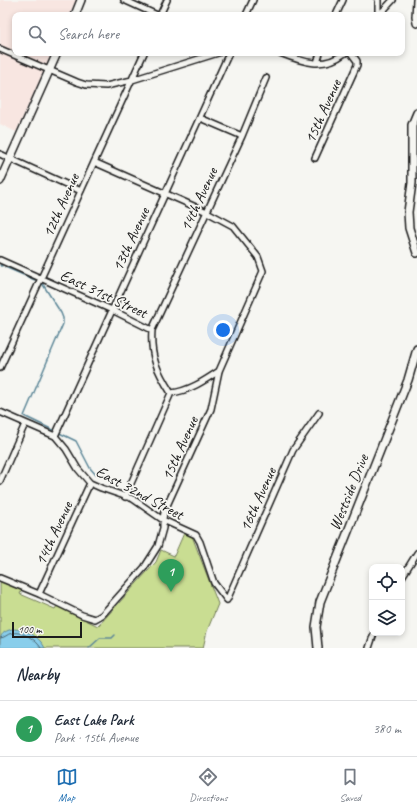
<!DOCTYPE html>
<html lang="en">
<head>
<meta charset="utf-8">
<style>
  :root { --surface:#fff; --page:#f2f2f3; --text:#1f2937; --muted:#747a83; --line:#e0e1e3; --accent:#1f6fb2 }
  body { margin:0; font-family:Caveat,sans-serif; background:var(--page); color:var(--text) }
  .controls { position:absolute; right:12px; bottom:12px; display:grid; overflow:hidden; border-radius:8px; box-shadow:0 2px 6px #0003 }
  .controls button { width:36px; height:36px; display:grid; place-items:center; padding:0; border:0; border-bottom:1px solid var(--line); background:var(--surface); color:var(--text); font:20px sans-serif }
  .scale { position:absolute; left:12px; bottom:10px; width:70px; box-sizing:border-box; padding-left:4px; border:2px solid #1c1c1c; border-top:0; font-size:11px; line-height:14px; white-space:nowrap; color:#1c1c1c; -webkit-text-stroke:3px #f6f6f2; paint-order:stroke }
  .you { position:absolute; left:223px; top:330px; width:14px; height:14px; margin:-10px; border:3px solid #fff; border-radius:50%; background:#1a73e8; box-shadow:0 0 0 6px #1a73e833 }
  .badge { display:grid; place-items:center; width:26px; height:26px; border-radius:50%; background:var(--accent); color:#fff; font-size:13px; font-weight:700 }
  .pin { position:absolute; translate:-50% -33px; filter:drop-shadow(0 1px 2px #0008) }
  .pin::after { content:''; position:absolute; top:21px; width:14px; height:12px; background:inherit; clip-path:polygon(0 0,100% 0,50% 100%) }
  .list { margin:0; padding:0; list-style:none }
  h2 { display:flex; justify-content:space-between; align-items:center; height:52px; margin:0; padding:0 16px; font-size:17px }
  h2 small { font-size:13px; font-weight:400; color:var(--muted) }
  .list li { display:grid; grid-template-columns:26px 1fr auto; gap:12px; align-items:center; box-sizing:border-box; height:56px; padding:0 16px; border-top:1px solid var(--line) }
  .list b { display:block; font-size:15px; white-space:nowrap }
  .list p { margin:0; font-size:13px; white-space:nowrap; color:var(--muted) }
  .list em { font-size:13px; font-style:normal; color:var(--muted) }
  .icon { flex:none; width:22px; height:22px; fill:none; stroke:currentColor; stroke-width:2; stroke-linecap:round; stroke-linejoin:round }
  .map { position:relative; flex:none; width:417px; height:648px; overflow:hidden }
  .search { position:absolute; background:var(--surface); box-shadow:0 2px 6px #0003; left:12px; right:12px; top:12px; height:44px; display:flex; align-items:center; gap:10px; box-sizing:border-box; padding:0 14px; border-radius:8px; color:var(--muted); font-size:15px }
  .sheet { height:108px; background:var(--surface) }
  nav { display:flex; justify-content:space-around; align-items:center; box-sizing:border-box; height:56px; border-top:1px solid var(--line); background:var(--surface); font-size:11px; color:var(--muted) }
  nav a { display:grid; justify-items:center; gap:2px }
  nav .on { color:var(--accent) }
  .map>svg:first-child { display:block }
  .built { fill:#f8e6e1 }
  .green { fill:#c9dd92; stroke:#727c57 }
  .water { fill:#89ceeb; stroke:#5d8798 }
  .lines { fill:none; stroke-linecap:round; stroke-linejoin:round }
  .shore { stroke:#48636f; stroke-width:1 }
  .stream { stroke:#5d8798; stroke-width:1.5 }
  .street-casing { stroke:#1c1c1c; stroke-width:8 }
  .secondary-casing { stroke:#1c1c1c; stroke-width:10 }
  .street { stroke:#f6f6f2; stroke-width:5 }
  .secondary { stroke:#f6f6f2; stroke-width:7 }
  .labels { text-anchor:middle; stroke-width:3.5; stroke-linejoin:round; paint-order:stroke }
  .street-label { font-size:16px; fill:#1c1c1c; stroke:#f6f6f2 }
</style>
</head>
<body>
<div class="map">
<svg width="417" height="648" viewBox="0 0 417 648">
  <rect width="100%" height="100%" fill="#f6f6f2"/>
  <filter id="ink" filterUnits="userSpaceOnUse"><feTurbulence type="fractalNoise" baseFrequency=".025" numOctaves="2"/><feDisplacementMap in="SourceGraphic" scale="8" xChannelSelector="R" yChannelSelector="G"/><feConvolveMatrix kernelMatrix="1 2 1 2 8 2 1 2 1" color-interpolation-filters="sRGB"/></filter>
  <g filter="url(#ink)">
    <!-- built -->
    <path class="built" d="M0,0H76L69,15H15V53H52L16,132L0,124Z"/>
    <!-- green -->
    <path class="green" d="M184,533L192,536L218,604L207,631L203,648H0V581L22,590L20,594L55,609L57,606L98,626L156,562L161,550L174,556Z"/>
    <!-- water -->
    <path class="water" d="M12,629C26,629 39,636 45,648H0C0,636 0,633 12,629Z"/>
    <g class="lines">
      <!-- shore -->
      <path class="shore" d="M0,638C5,638 7,634 12,633C22,631 36,639 41,648"/>
      <!-- stream -->
      <path class="stream" d="M0,265L2,266
        M5,267L35,280
        M42,283L61,313L63,318V324L24,416L76,441L90,468L96,475
        M89,648L100,638H112L115,635"/>
      <defs>
        <path id="street" d="M124,0L157,15
          M160,15L167,0
          M246,15L253,0
          M336,15L343,0
          M378,15V0
          M379,15L393,0
          M0,49L77,82L86,85L106,86L132,80L218,53
          M280,53C303,62 323,70 345,53
          M317,63L320,53
          M200,118L242,136
          M0,154L81,191
          M315,158L357,65V61L351,53
          M0,260L112,310L152,330
          M0,368L144,53
          M171,393C157,371 150,356 152,330L242,136L266,78
          M171,393C189,391 204,381 219,371
          M0,412L55,436L66,449L78,469L90,483L101,488L133,499L163,520L196,535L200,542L214,583L227,600L293,450L319,413
          M55,436L229,53
          M0,481L25,424
          M125,497L171,393
          M402,577L417,553
          M0,578L39,594L82,615L95,619L102,615L144,568L158,546L163,528V520L164,512L211,409L219,371L263,271L258,257L233,226L207,212L94,162
          M39,594L90,483
          M369,648L374,633"/>
        <path id="secondary" d="M417,0L416,17L417,23
          M75,15L81,0
          M417,113L412,125V183L408,212L409,228L417,253
          M0,181L57,53
          M318,648L316,627L320,602L408,380L417,349"/>
      </defs>
      <!-- street casing -->
      <use href="#street" class="street-casing"/>
      <!-- secondary casing -->
      <use href="#secondary" class="secondary-casing"/>
      <!-- street -->
      <use href="#street" class="street"/>
      <!-- secondary -->
      <use href="#secondary" class="secondary"/>
    </g>
  </g>
  <g class="labels">
    <!-- street labels -->
    <g class="street-label">
      <text transform="translate(322 111) rotate(-66)" y="6">15th Avenue</text>
      <text transform="translate(198 199) rotate(-65)" y="6">14th Avenue</text>
      <text transform="translate(60 205) rotate(-66)" y="6">12th Avenue</text>
      <text transform="translate(130 239) rotate(-65)" y="6">13th Avenue</text>
      <text transform="translate(104 293) rotate(25)" y="6">East 31st Street</text>
      <text transform="translate(179 448) rotate(-66)" y="6">15th Avenue</text>
      <text transform="translate(140 492) rotate(28)" y="6">East 32nd Street</text>
      <text transform="translate(348 492) rotate(-68)" y="6">Westside Drive</text>
      <text transform="translate(257 499) rotate(-66)" y="6">16th Avenue</text>
      <text transform="translate(53 533) rotate(-65)" y="6">14th Avenue</text>
    </g>
  </g>
</svg>
<div class="controls">
<button><svg class="icon" aria-label="locate" viewBox="0 0 24 24"><circle cx="12" cy="12" r="6"/><path d="M12 2v4M12 18v4M2 12h4M18 12h4"/></svg></button>
<button><svg class="icon" aria-label="layers" viewBox="0 0 24 24"><path d="M12 4l9 5-9 5-9-5zM3 14l9 5 9-5"/></svg></button>
</div>
<div class="scale">100 m</div>
<div class="you"></div>
<div class="pin badge" style="left:171px;top:592px;background:#2e9e5b">1</div>
<div class="search"><svg class="icon" aria-label="search" viewBox="0 0 24 24"><circle cx="10" cy="10" r="6"/><path d="M15 15l6 6"/></svg>Search here</div>
</div>
<section class="sheet">
<h2>Nearby<small></small></h2>
<ul class="list">
<li><span class="badge" style="background:#2e9e5b">1</span><div><b>East Lake Park</b><p>Park · 15th Avenue</p></div><em>380 m</em></li>
</ul>
</section>
<nav>
<a class="on"><svg class="icon" aria-label="map" viewBox="0 0 24 24"><path d="M3 6l6-2 6 2 6-2v14l-6 2-6-2-6 2zM9 4v14M15 6v14"/></svg>Map</a>
<a><svg class="icon" aria-label="directions" viewBox="0 0 24 24"><path d="M12 3l9 9-9 9-9-9zM9 14v-3h6M13 9l2 2-2 2"/></svg>Directions</a>
<a><svg class="icon" aria-label="saved" viewBox="0 0 24 24"><path d="M7 4h10v16l-5-4-5 4z"/></svg>Saved</a>
</nav>
</body>
</html>
